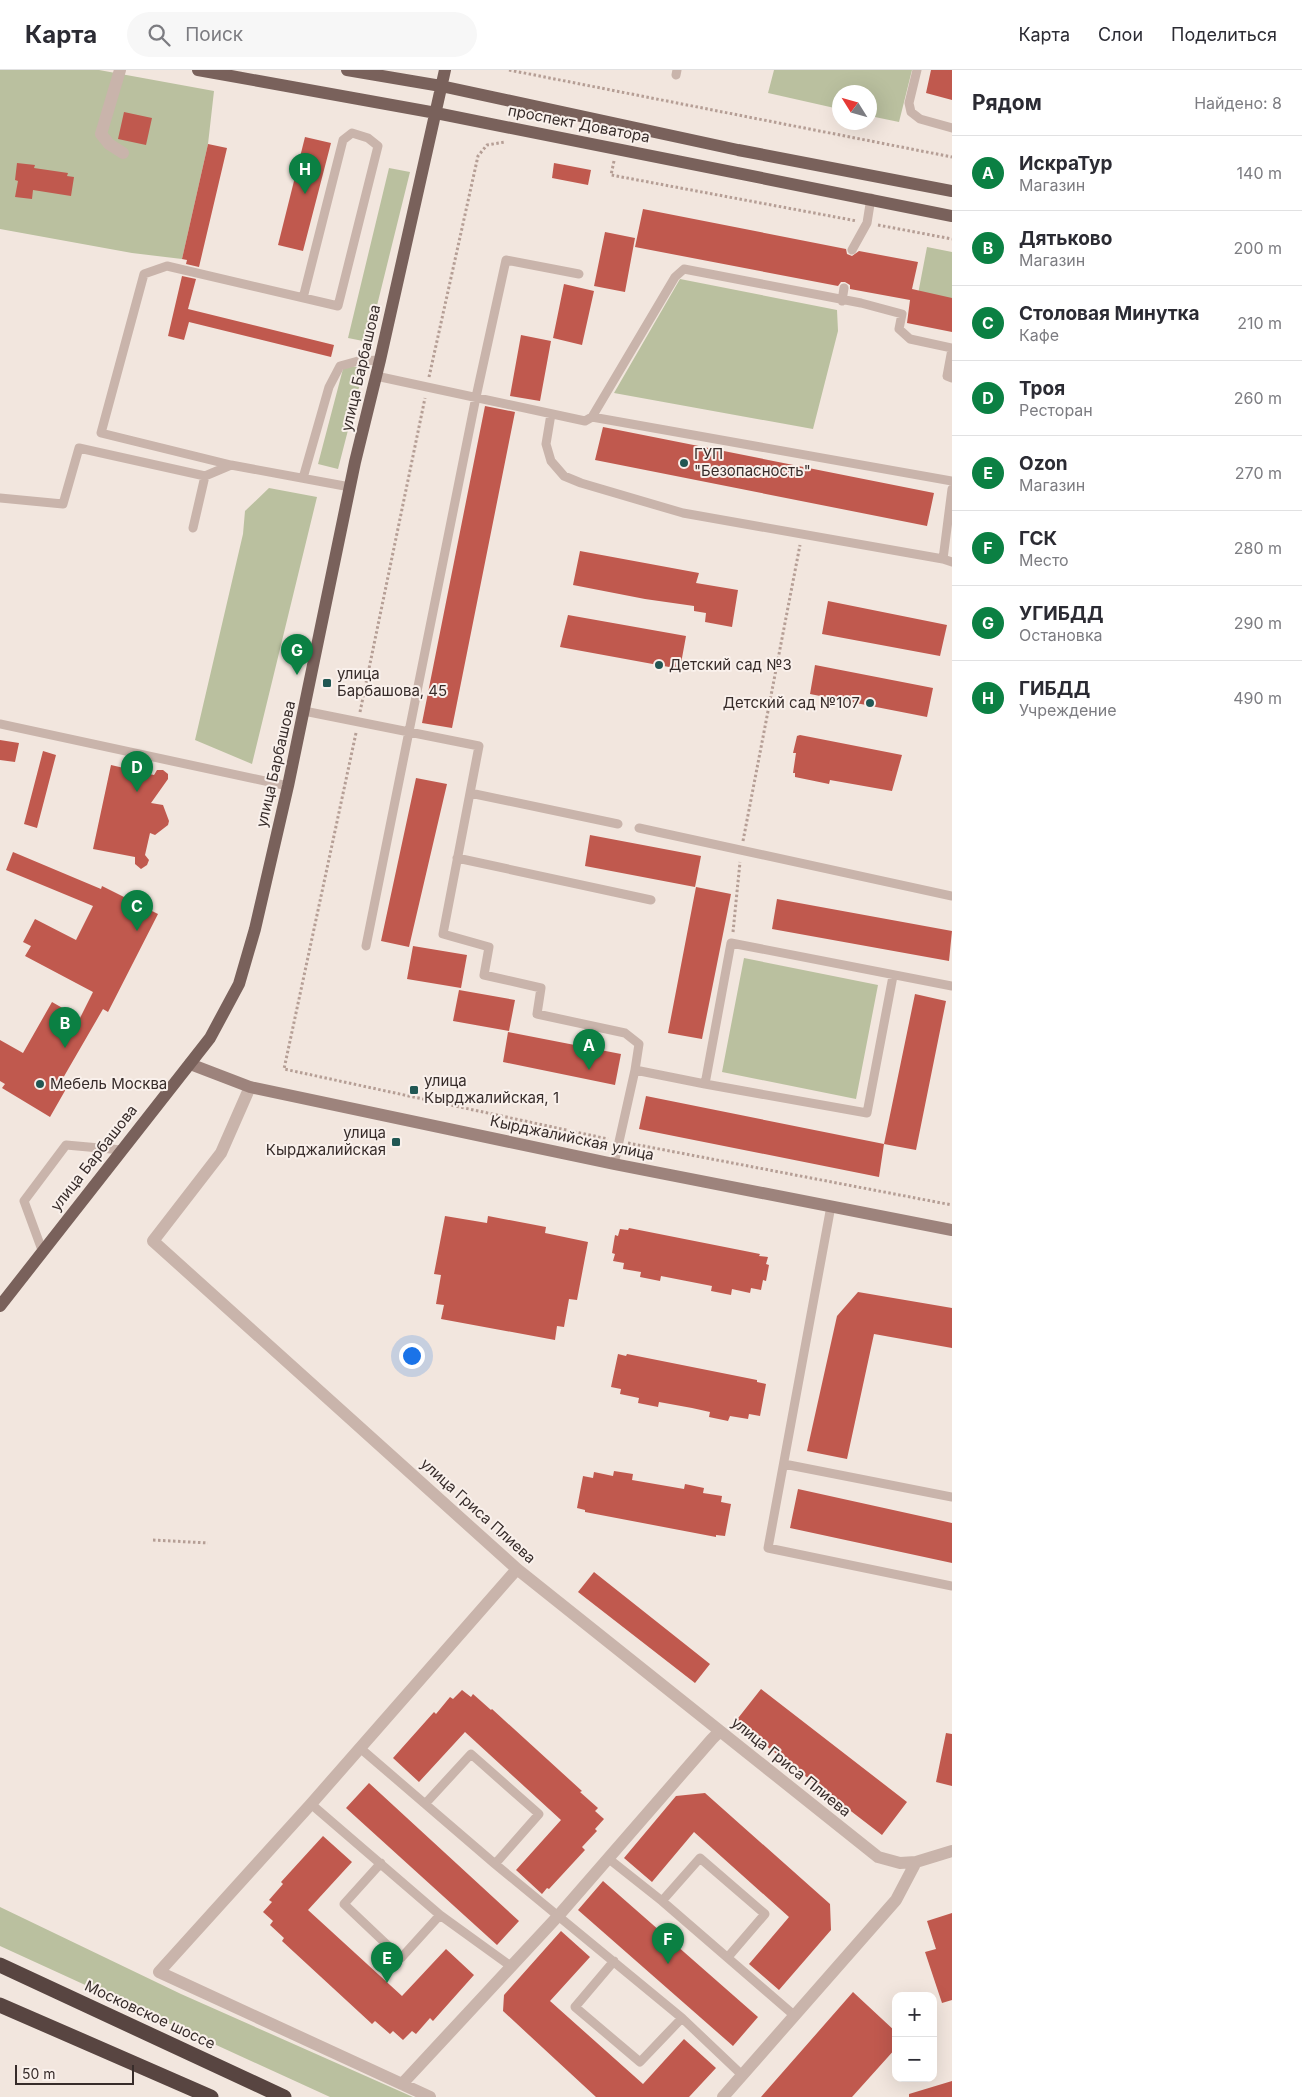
<!DOCTYPE html>
<html lang="ru">
<head>
<meta charset="utf-8">
<style>
  :root { --surface:#fff; --page:#f7f7f7; --text:#2b2b33; --muted:#7c7c81; --line:#e1e1e2; --accent:#0b8043 }
  body { margin:0; font-family:Inter,sans-serif; background:var(--page); color:var(--text) }
  .controls { position:absolute; right:15px; bottom:15px; display:grid; overflow:hidden; border-radius:10px; box-shadow:0 5px 20px #0002 }
  .controls button { width:45px; height:45px; display:grid; place-items:center; padding:0; border:0; border-bottom:1px solid var(--line); background:var(--surface); color:var(--text); font:25px sans-serif }
  .compass { position:absolute; left:832px; top:15px; width:45px; height:45px; border-radius:50%; background:var(--surface); box-shadow:0 5px 20px #0002; rotate:307deg }
  .scale { position:absolute; left:15px; bottom:12px; width:119px; box-sizing:border-box; padding-left:5px; border:2px solid #372c2a; border-top:0; font-size:14px; line-height:18px; white-space:nowrap; color:#372c2a; -webkit-text-stroke:4px #f9f0eb; paint-order:stroke }
  .you { position:absolute; left:411px; top:1285px; width:18px; height:18px; margin:-12px; border:4px solid #fff; border-radius:50%; background:#1a73e8; box-shadow:0 0 0 8px #1a73e833 }
  .badge { display:grid; place-items:center; width:32px; height:32px; border-radius:50%; background:var(--accent); color:#fff; font-size:16px; font-weight:700 }
  .pin { position:absolute; translate:-50% -41px; filter:drop-shadow(0 1px 2px #0008) }
  .pin::after { content:''; position:absolute; top:26px; width:18px; height:15px; background:inherit; clip-path:polygon(0 0,100% 0,50% 100%) }
  .list { margin:0; padding:0; list-style:none }
  h2 { display:flex; justify-content:space-between; align-items:center; height:65px; margin:0; padding:0 20px; font-size:21px }
  h2 small { font-size:16px; font-weight:400; color:var(--muted) }
  .list li { display:grid; grid-template-columns:32px 1fr auto; gap:15px; align-items:center; box-sizing:border-box; height:75px; padding:0 20px; border-top:1px solid var(--line) }
  .list b { display:block; font-size:19px; white-space:nowrap }
  .list p { margin:0; font-size:16px; white-space:nowrap; color:var(--muted) }
  .list em { font-size:16px; font-style:normal; color:var(--muted) }
  .icon { flex:none; width:28px; height:28px; fill:none; stroke:currentColor; stroke-width:2; stroke-linecap:round; stroke-linejoin:round }
  .map { position:relative; flex:none; width:952px; height:2027px; overflow:hidden }
  header { display:flex; align-items:center; gap:30px; box-sizing:border-box; height:70px; padding:0 25px; background:var(--surface); border-bottom:1px solid var(--line) }
  header strong { font-size:24px }
  nav { display:flex; gap:28px; margin-inline-start:auto; font-size:18px }
  .search { width:350px; height:45px; background:var(--page); display:flex; align-items:center; gap:12px; box-sizing:border-box; padding:0 18px; border-radius:28px; color:var(--muted); font-size:19px }
  main { display:flex }
  aside { flex:1; background:var(--surface) }
  .map>svg:first-child { display:block }
  .green { fill:#bac09f }
  .building { fill:#c0594e }
  .lines { fill:none; stroke-linecap:round; stroke-linejoin:round }
  .path { stroke:#b59e95; stroke-width:3; stroke-dasharray:2.5 2.5; stroke-linecap:butt }
  .lane { stroke:#c9b4ab; stroke-width:9 }
  .street { stroke:#c9b4ab; stroke-width:12 }
  .secondary { stroke:#9d837c; stroke-width:12 }
  .primary { stroke:#79615b; stroke-width:12 }
  .highway { stroke:#584541; stroke-width:15 }
  .poi-dot { fill:#215753; stroke:#f9f0eb; stroke-width:2 }
  .labels { text-anchor:middle; stroke-width:4; stroke-linejoin:round; paint-order:stroke }
  .street-label { font-size:15px; fill:#372c2a; stroke:#f9f0eb }
  .poi-label { font-size:15px; fill:#372c2a; stroke:#f9f0eb; text-anchor:start }
</style>
</head>
<body>
<header>
<strong>Карта</strong>
<div class="search"><svg class="icon" aria-label="search" viewBox="0 0 24 24"><circle cx="10" cy="10" r="6"/><path d="M15 15l6 6"/></svg>Поиск</div>
<nav><a>Карта</a><a>Слои</a><a>Поделиться</a></nav>
</header>
<main>
<div class="map">
<svg width="952" height="2027" viewBox="0 0 952 2027">
  <rect width="100%" height="100%" fill="#f2e6de"/>
  <!-- green -->
  <path class="green" d="M0,0H99L214,21L208,74L182,189L132,183L0,159Z
    M774,0H912L899,52L870,46L869,22H839V39L768,23Z
    M389,98L410,102L368,272L348,268Z
    M927,177L952,182V232L918,224Z
    M680,209L837,240L838,261L813,359L614,323Z
    M344,295L364,298L338,399L318,394Z
    M269,418L317,427L252,694L195,670L243,464L245,441Z
    M744,888L878,915L856,1029L722,1002Z
    M0,1837L181,1924L413,2027H330L0,1876Z"/>
  <!-- building -->
  <path class="building" d="M931,0H952V30L926,23Z
    M124,42L152,48L146,75L118,69Z
    M305,67L331,73L303,181L278,175Z
    M208,74L227,78L199,197L186,194L187,190L182,189Z
    M17,93L35,95L34,98L68,103L67,106L74,107L71,126L33,120L32,129L15,127L18,111L15,110Z
    M554,93L591,100L588,115L552,108Z
    M643,139L846,179L847,184L852,186L859,181L918,192L912,219L952,228V262L907,253L910,230L850,219V215L845,212H841L838,216L635,177Z
    M605,162L635,168L625,222L594,216Z
    M182,206L196,209L188,239L334,275L331,287L189,252L184,270L168,266Z
    M564,214L594,221L582,275L553,268Z
    M521,265L551,271L540,331L510,326Z
    M485,336L515,342L452,658L422,653Z
    M603,357L934,423L927,456L595,390Z
    M580,481L699,503L696,513L738,520L732,557L705,552L706,543L694,541V536L645,529L573,515Z
    M828,531L947,555L940,586L822,564Z
    M568,545L686,566L680,599L560,577Z
    M815,595L933,618L927,647L810,624Z
    M800,665L902,685L892,721L830,710L829,714L795,707V703H793L796,683H793L797,666Z
    M0,670L19,673L15,692L0,690Z
    M43,681L56,685L37,758L24,754Z
    M111,695L154,705L157,700H163L168,704V709L151,733L163,735L169,751L168,755L155,765L150,763L145,785L149,790L147,795L141,799L135,794V787L93,779Z
    M416,708L447,714L409,877L381,871Z
    M590,765L701,786L695,817L585,796Z
    M13,782L101,819L102,816L158,844L108,942L103,939L59,1015L66,1019L50,1047L2,1018L5,1014L0,1011V970L23,983L52,932L80,948L93,922L25,886L31,876L23,872L35,849L76,870L93,836L6,800Z
    M696,817L731,824L702,969L668,963Z
    M777,829L952,861L949,891L772,859Z
    M413,876L467,885L461,918L407,909Z
    M459,920L515,930L509,961L453,951Z
    M915,924L946,931L916,1080L884,1074Z
    M508,962L621,984L615,1015L503,992Z
    M646,1026L884,1074L879,1107L639,1059Z
    M445,1146L487,1153L488,1146L546,1157L545,1163L588,1172L577,1230L569,1229L564,1257L557,1256L555,1270L441,1249L444,1235L436,1234L441,1205L434,1204Z
    M629,1158L760,1184L759,1186L768,1187L766,1194L769,1195L766,1211L763,1210L761,1220L751,1218L750,1223L732,1219L731,1225L711,1221L712,1216L661,1206L660,1211L640,1207L641,1202L623,1199L624,1193L613,1191L615,1184L612,1183L615,1165L618,1166L620,1159L628,1160Z
    M858,1222L952,1238V1278L874,1264L847,1389L807,1381L837,1246Z
    M618,1284L626,1286L627,1284L757,1310V1312L766,1314L760,1346L749,1344L748,1349L730,1346L728,1351L709,1347L710,1342L692,1338L659,1332L658,1337L638,1333L639,1328L620,1324L621,1319L611,1317Z
    M614,1401L633,1404L632,1410L684,1419L685,1414L704,1418L703,1423L722,1426L721,1432L731,1434L725,1466L716,1465V1467L585,1442V1440L577,1438L583,1406L593,1408L594,1402L613,1406Z
    M798,1419L952,1453V1493L790,1458Z
    M594,1502L710,1594L695,1613L578,1522Z
    M761,1619L907,1732L882,1765L735,1652Z
    M462,1620L471,1627L473,1624L491,1640L492,1639L582,1721L580,1722L598,1738L595,1741L604,1749L595,1759L597,1761L582,1777L585,1780L549,1819L547,1818L542,1824L516,1800L561,1750L465,1662L419,1712L393,1688L434,1642L436,1644L450,1627L453,1629Z
    M946,1663L952,1664V1716L936,1712Z
    M369,1713L519,1851L497,1875L346,1738Z
    M705,1723L830,1834L831,1860L779,1920L749,1894L789,1847L694,1762L652,1812L624,1788L676,1726Z
    M323,1766L352,1792L308,1840L402,1926L446,1879L474,1905L433,1951L430,1948L416,1964L412,1961L403,1970L393,1961L390,1964L375,1951L372,1954L282,1871L284,1868L270,1855L273,1851L263,1842L272,1832L269,1830L283,1814L281,1812Z
    M603,1811L758,1947L733,1976L578,1840Z
    M952,1843V1930L942,1933L925,1882L936,1879L927,1851Z
    M561,1861L590,1887L550,1931L643,2014L684,1969L716,1998L689,2027H596L503,1941L504,1925Z
    M853,1922L896,1962V1978L852,2027H761Z
    M952,2011V2027H909V2024Z"/>
  <g class="lines">
    <!-- path -->
    <path class="path" d="M509,0L952,87
      M614,91L611,105L857,151
      M878,155L952,169
      M429,307L478,86L487,75L505,72
      M360,642L425,328
      M356,663L284,999L608,1069
      M743,771L800,475
      M733,862L740,792
      M628,1073L952,1135
      M153,1470L208,1473"/>
    <!-- lane -->
    <path class="lane" d="M917,0L909,33L911,42L920,49L952,58
      M676,5L677,0
      M852,180L867,153L871,128
      M303,228L343,70L352,63L368,68L378,76L338,236L167,196L144,204L101,363L231,395L350,417
      M842,231L844,218
      M952,279L947,306L952,308
      M376,306L585,351L592,347L675,207L684,199L861,233L902,244L899,259L910,269L952,278
      M551,344L546,374L551,391L564,406L581,413L683,443L943,489
      M592,347L952,411
      M303,408L329,317L340,296L358,291L380,290
      M952,419L943,489L952,492
      M0,428L63,434L79,378L205,406L231,395
      M193,458L205,406
      M304,641L479,676L443,864L489,877L484,905L541,918L537,944L625,963L639,974L635,1000
      M0,654L288,716
      M470,723L618,754
      M639,758L952,826
      M457,788L651,830
      M366,876L476,327L506,190L579,204
      M705,1014L867,1043L893,906
      M614,1094L635,1000L705,1014L731,873L952,916
      M831,1136L768,1478L952,1516
      M42,1180L24,1131L66,1075L122,1080
      M784,1394L952,1427
      M360,1678L495,1794L682,1948L742,2005
      M311,1734L440,1845L512,1897
      M425,1734L471,1684L539,1744L495,1794
      M609,1789L662,1831L795,1946
      M381,1793L344,1834L401,1888L440,1845
      M662,1831L700,1788L765,1844L728,1887
      M614,1891L575,1937L640,1992L682,1948"/>
    <!-- street -->
    <path class="street" d="M120,0L101,64L109,74L123,83
      M250,1017L221,1083L153,1171L517,1499L878,1787L900,1793L916,1792L952,1781
      M402,2014L559,1845L712,1669L720,1661
      M430,2027L159,1902L311,1734L517,1499
      M723,2027L896,1830L916,1792"/>
    <!-- secondary -->
    <path class="secondary" d="M190,994L250,1017L614,1094L952,1160"/>
    <!-- primary -->
    <path class="primary" d="M198,0L436,43L952,146
      M347,0L441,16L738,80L952,121
      M0,1236L210,968L239,914L255,859L288,716L355,392L380,290L445,0"/>
    <!-- highway -->
    <path class="highway" d="M0,1895L284,2027
      M0,1935L211,2027"/>
  </g>
  <!-- markers -->
  <g class="poi-dot">
    <circle cx="684" cy="393" r="5"/>
    <circle cx="659" cy="595" r="5"/>
    <rect x="322" y="608" width="10" height="10" rx="2.5"/>
    <circle cx="870" cy="633" r="5"/>
    <circle cx="40" cy="1014" r="5"/>
    <rect x="409" y="1015" width="10" height="10" rx="2.5"/>
    <rect x="391" y="1067" width="10" height="10" rx="2.5"/>
  </g>
  <g class="labels">
    <!-- street labels -->
    <g class="street-label">
      <text transform="translate(579 54) rotate(11)" y="5">проспект Доватора</text>
      <text transform="translate(361 298) rotate(-77)" y="5">улица Барбашова</text>
      <text transform="translate(276 694) rotate(-77)" y="5">улица Барбашова</text>
      <text transform="translate(572 1068) rotate(12)" y="5">Кырджалийская улица</text>
      <text transform="translate(94 1088) rotate(-52)" y="5">улица Барбашова</text>
      <text transform="translate(478 1441) rotate(42)" y="5">улица Гриса Плиева</text>
      <text transform="translate(791 1697) rotate(39)" y="5">улица Гриса Плиева</text>
      <text transform="translate(150 1945) rotate(25)" y="5">Московское шоссе</text>
    </g>
    <!-- poi labels -->
    <g class="poi-label">
      <text x="694" y="389">ГУП<tspan x="694" dy="17">"Безопасность"</tspan></text>
      <text x="669" y="600">Детский сад №3</text>
      <text x="337" y="609">улица<tspan x="337" dy="17">Барбашова, 45</tspan></text>
      <text x="860" y="638" text-anchor="end">Детский сад №107</text>
      <text x="424" y="1016">улица<tspan x="424" dy="17">Кырджалийская, 1</tspan></text>
      <text x="50" y="1019">Мебель Москва</text>
      <text x="386" y="1068" text-anchor="end">улица<tspan x="386" dy="17">Кырджалийская</tspan></text>
    </g>
  </g>
</svg>
<div class="controls">
<button>+</button>
<button>−</button>
</div>
<svg class="compass" viewBox="-18 -18 36 36"><path d="M0-13l5 13h-10z" fill="#e53935"/><path d="M0 13l5-13h-10z" fill="#7c7c81"/></svg>
<div class="scale">50 m</div>
<div class="you"></div>
<div class="pin badge" style="left:589px;top:1000px">A</div>
<div class="pin badge" style="left:65px;top:978px">B</div>
<div class="pin badge" style="left:137px;top:861px">C</div>
<div class="pin badge" style="left:137px;top:722px">D</div>
<div class="pin badge" style="left:387px;top:1913px">E</div>
<div class="pin badge" style="left:668px;top:1894px">F</div>
<div class="pin badge" style="left:297px;top:605px">G</div>
<div class="pin badge" style="left:305px;top:124px">H</div>
</div>
<aside>
<h2>Рядом<small>Найдено: 8</small></h2>
<ul class="list">
<li><span class="badge">A</span><div><b>ИскраТур</b><p>Магазин</p></div><em>140 m</em></li>
<li><span class="badge">B</span><div><b>Дятьково</b><p>Магазин</p></div><em>200 m</em></li>
<li><span class="badge">C</span><div><b>Столовая Минутка</b><p>Кафе</p></div><em>210 m</em></li>
<li><span class="badge">D</span><div><b>Троя</b><p>Ресторан</p></div><em>260 m</em></li>
<li><span class="badge">E</span><div><b>Ozon</b><p>Магазин</p></div><em>270 m</em></li>
<li><span class="badge">F</span><div><b>ГСК</b><p>Место</p></div><em>280 m</em></li>
<li><span class="badge">G</span><div><b>УГИБДД</b><p>Остановка</p></div><em>290 m</em></li>
<li><span class="badge">H</span><div><b>ГИБДД</b><p>Учреждение</p></div><em>490 m</em></li>
</ul>
</aside>
</main>
</body>
</html>
